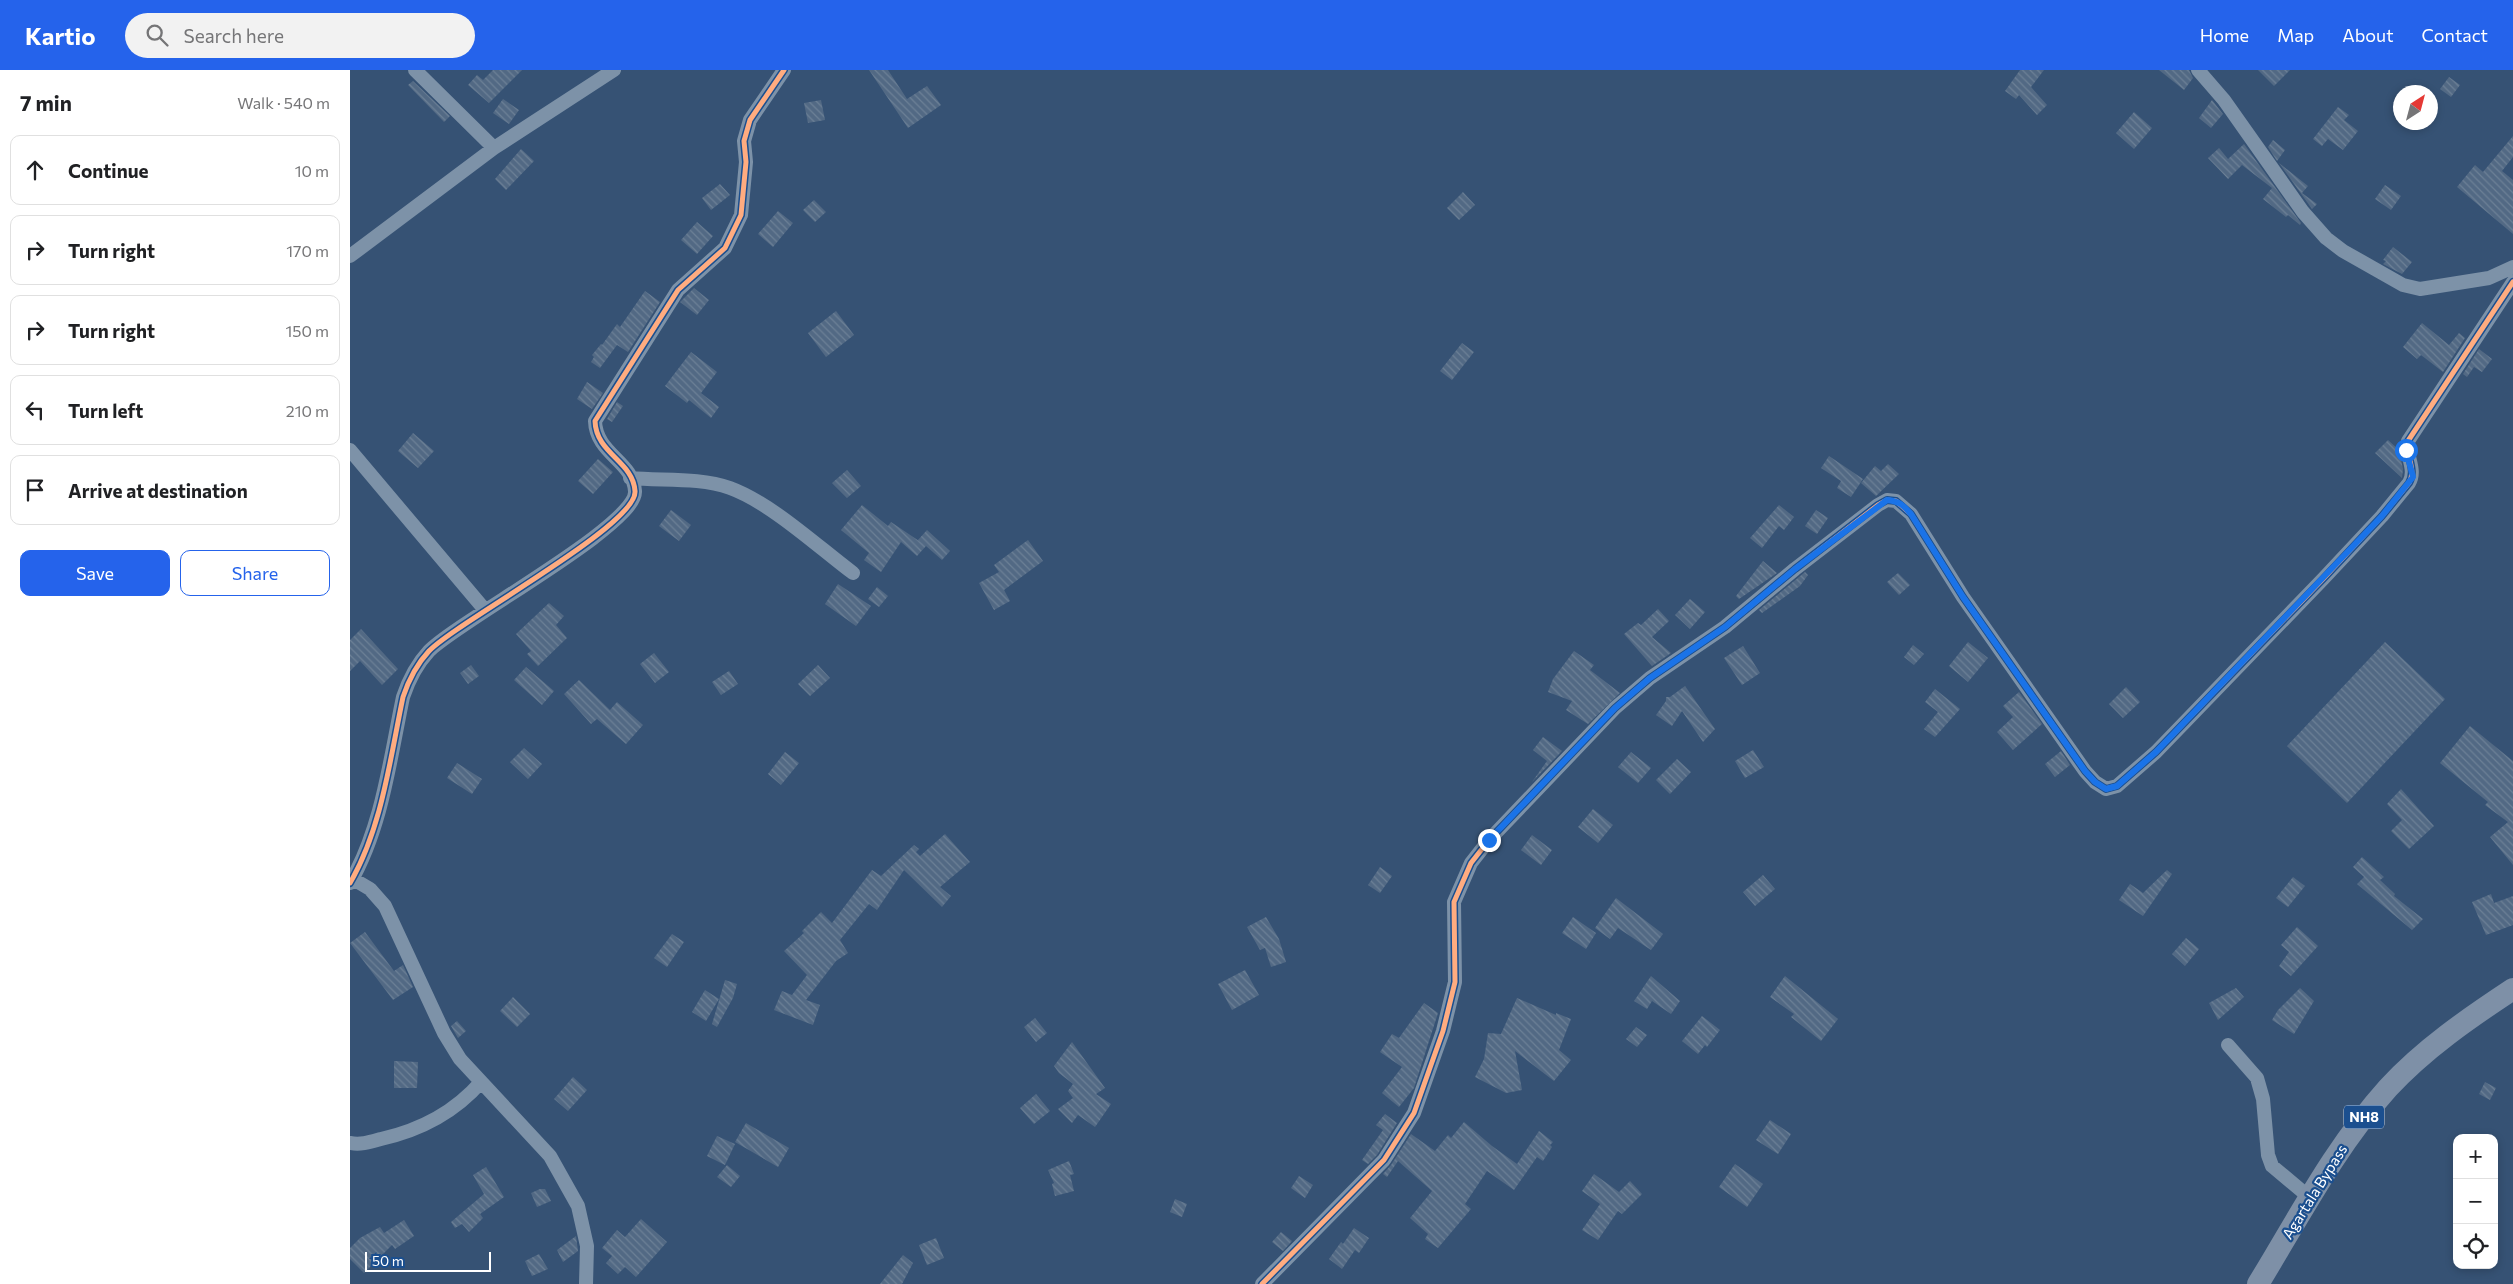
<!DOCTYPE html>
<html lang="en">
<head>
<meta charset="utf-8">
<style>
  :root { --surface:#fff; --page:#f2f2f2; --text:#202124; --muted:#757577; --line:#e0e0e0; --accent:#2563eb }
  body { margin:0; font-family:Commissioner,sans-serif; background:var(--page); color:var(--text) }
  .controls { position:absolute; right:15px; bottom:15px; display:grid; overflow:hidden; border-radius:10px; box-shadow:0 2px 8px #0003 }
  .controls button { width:45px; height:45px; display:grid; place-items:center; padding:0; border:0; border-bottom:1px solid var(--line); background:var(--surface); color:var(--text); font:25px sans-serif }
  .compass { position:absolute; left:2043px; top:15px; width:45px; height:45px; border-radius:50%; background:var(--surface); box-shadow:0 2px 8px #0003; rotate:36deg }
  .scale { position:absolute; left:15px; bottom:12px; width:126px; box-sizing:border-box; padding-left:5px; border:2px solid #fff; border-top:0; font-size:14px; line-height:18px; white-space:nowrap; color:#fff; -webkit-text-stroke:4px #1b4f8f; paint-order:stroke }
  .stop { position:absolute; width:15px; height:15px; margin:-11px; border:4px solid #1a73e8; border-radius:50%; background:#fff }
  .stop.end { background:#1a73e8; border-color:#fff; box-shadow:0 1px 5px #0008 }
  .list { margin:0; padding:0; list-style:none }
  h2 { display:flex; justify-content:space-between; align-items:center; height:65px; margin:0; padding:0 20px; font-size:21px }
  h2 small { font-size:16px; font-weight:400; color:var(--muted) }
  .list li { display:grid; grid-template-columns:32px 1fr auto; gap:15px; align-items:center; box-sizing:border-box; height:70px; margin:0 10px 10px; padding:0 10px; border:1px solid var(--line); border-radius:10px }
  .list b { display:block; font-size:19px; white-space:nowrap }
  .list em { font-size:16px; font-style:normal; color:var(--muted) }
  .actions { display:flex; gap:10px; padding:15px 20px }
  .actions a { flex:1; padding:11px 0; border:1px solid var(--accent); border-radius:10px; text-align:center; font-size:18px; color:var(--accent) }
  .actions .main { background:var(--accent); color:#fff }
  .icon { flex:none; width:28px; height:28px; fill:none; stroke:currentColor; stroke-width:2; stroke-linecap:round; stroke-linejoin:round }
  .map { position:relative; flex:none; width:2163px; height:1214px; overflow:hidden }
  header { display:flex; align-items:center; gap:30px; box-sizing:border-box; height:70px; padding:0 25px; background:var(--accent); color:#fff }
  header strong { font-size:24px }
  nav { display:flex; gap:28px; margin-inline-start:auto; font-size:18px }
  .search { width:350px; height:45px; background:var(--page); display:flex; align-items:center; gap:12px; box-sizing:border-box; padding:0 18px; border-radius:28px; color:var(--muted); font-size:19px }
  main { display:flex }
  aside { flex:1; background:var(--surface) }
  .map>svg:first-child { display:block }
  .building { fill:url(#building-back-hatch) }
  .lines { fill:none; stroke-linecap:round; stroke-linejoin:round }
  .minor { stroke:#7d92a8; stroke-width:14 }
  .trunk { stroke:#7e90a7; stroke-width:22 }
  .cycleway-casing { stroke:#1b4f8f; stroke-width:8 }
  .cycleway { stroke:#ffac80; stroke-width:5 }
  .route { stroke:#1a73e8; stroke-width:6 }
  .labels { text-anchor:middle; stroke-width:4.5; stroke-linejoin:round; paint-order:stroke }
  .shield { fill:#1b4f8f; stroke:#bbcadd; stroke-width:1 }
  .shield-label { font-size:14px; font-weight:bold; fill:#fff }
  .street-label { font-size:15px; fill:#fff; stroke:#1b4f8f }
</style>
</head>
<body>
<header>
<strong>Kartio</strong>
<div class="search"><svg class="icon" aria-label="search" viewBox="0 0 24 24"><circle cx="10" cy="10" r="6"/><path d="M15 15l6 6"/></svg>Search here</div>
<nav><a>Home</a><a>Map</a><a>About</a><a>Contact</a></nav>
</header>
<main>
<aside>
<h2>7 min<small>Walk · 540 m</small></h2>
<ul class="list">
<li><svg class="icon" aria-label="ahead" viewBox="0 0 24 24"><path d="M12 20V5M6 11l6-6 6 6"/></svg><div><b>Continue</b></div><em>10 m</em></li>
<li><svg class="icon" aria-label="right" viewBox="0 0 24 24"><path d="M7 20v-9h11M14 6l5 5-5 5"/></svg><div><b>Turn right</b></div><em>170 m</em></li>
<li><svg class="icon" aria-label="right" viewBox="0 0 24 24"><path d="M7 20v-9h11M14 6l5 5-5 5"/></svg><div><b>Turn right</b></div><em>150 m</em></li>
<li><svg class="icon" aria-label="left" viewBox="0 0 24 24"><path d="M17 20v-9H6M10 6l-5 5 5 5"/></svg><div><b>Turn left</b></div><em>210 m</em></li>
<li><svg class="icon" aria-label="arrive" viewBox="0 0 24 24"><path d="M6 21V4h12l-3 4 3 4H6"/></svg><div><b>Arrive at destination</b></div></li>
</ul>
<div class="actions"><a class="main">Save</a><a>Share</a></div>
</aside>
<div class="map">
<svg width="2163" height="1214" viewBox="0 0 2163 1214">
  <defs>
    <pattern id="building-back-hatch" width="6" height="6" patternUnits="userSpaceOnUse" patternTransform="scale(1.25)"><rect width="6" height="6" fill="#526984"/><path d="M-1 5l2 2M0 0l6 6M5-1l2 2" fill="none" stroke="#6c8096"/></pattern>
  </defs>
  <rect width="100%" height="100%" fill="#365274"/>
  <!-- building -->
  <path class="building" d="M143,0H172L139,33L118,15L127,5L133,10Z
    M519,0H538L557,29L577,16L591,35L558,58Z
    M1670,0H1694L1681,17L1697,35L1687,45L1669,25L1666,29L1655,21Z
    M1809,0H1839L1843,8L1834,20Z
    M1908,0H1940L1924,16Z
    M2099,7L2110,15L2101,27L2090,19Z
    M63,11L100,46L94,52L58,15Z
    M153,29L169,40L159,54L143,43Z
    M471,30L475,50L458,53L454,33Z
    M1862,30L1873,44L1861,58L1849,48Z
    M1988,37L1999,45L1994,50L2008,61L1993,80L1978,69L1972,76L1963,69Z
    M1784,42L1802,58L1784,79L1766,63Z
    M2163,66V87L2152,101L2163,110V164L2107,117L2125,95L2133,102Z
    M1923,70L1935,80L1927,91L1918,77Z
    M1894,74L1951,153L1950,155L1938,145L1936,147L1913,129L1922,118L1892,95L1878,109L1858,88L1869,78L1878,89Z
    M171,79L184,91L156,120L145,109Z
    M1929,93L1958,116L1952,123L1967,134L1962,139Z
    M370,114L380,125L361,140L352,128Z
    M2035,115L2051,126L2041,140L2025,129Z
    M1113,122L1125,135L1109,150L1097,138Z
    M464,130L476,142L465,152L453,140Z
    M428,141L443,153L423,177L408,164Z
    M347,152L363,166L347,184L331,170Z
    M2043,177L2062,192L2052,204L2033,194L2036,191L2033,190Z
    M344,218L359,230L347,245L330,232Z
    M295,221L310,232L278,282L267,275L250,298L241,292L244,287L242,285L251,274L252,275L267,254L270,257Z
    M486,241L504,265L476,287L458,263Z
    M2072,253L2099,275L2109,263L2115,268L2093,302L2071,285L2067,289L2053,277Z
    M1112,273L1124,282L1102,310L1090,301Z
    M2129,279L2142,289L2132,302L2124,297L2117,307L2113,304Z
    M341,282L367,302L351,323L369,337L361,348L339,330L337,333L315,316Z
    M237,312L253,323L242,339L227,329Z
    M267,332L273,336L262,352L257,349Z
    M63,363L84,381L68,398L48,381Z
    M2038,370L2049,380L2053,399L2052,408L2025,383Z
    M1479,386L1513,409L1501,427L1487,418L1491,411L1471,398Z
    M248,389L263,402L243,424L228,411Z
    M1538,394L1549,404L1526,426L1511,413L1525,396L1531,401Z
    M497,400L511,416L497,428L482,413Z
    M512,435L538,456L541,452L572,473L568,470L577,460L600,481L592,490L576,476L567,486L551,472L531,502L514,490L519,483L491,460Z
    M1429,435L1444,447L1434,460L1429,456L1412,478L1400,468Z
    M321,440L341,455L329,471L309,456Z
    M1466,440L1478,448L1467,464L1455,456Z
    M678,470L693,491L654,520L660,531L644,540L629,513L649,502L644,495Z
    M1413,491L1427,503L1389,529L1386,526Z
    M1455,502L1458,505L1450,516L1412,543L1409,540Z
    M1548,503L1560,515L1549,525L1537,512Z
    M488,514L521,536L506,556L475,534Z
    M527,517L538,526L529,537L518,529Z
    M1340,529L1355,542L1340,559L1325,545Z
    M199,533L214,546L206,555L217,568L188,596L177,584L181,581L166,564Z
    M1308,539L1319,551L1302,567L1321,583L1302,596L1274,564L1288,553L1291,555Z
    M11,559L48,599L32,615L10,591L0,601V570Z
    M1618,572L1638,588L1618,612L1599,596Z
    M2035,572L2095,629L1997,733L1937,676Z
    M1563,575L1574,584L1564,595L1554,587Z
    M1393,576L1410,603L1392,615L1374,588Z
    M1224,581L1244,595L1240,600L1270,623L1238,654L1216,640L1222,631L1198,622L1203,609Z
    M304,583L319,602L305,613L290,594Z
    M121,595L129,606L118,614L110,603Z
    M468,595L480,608L460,626L448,614Z
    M176,597L204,621L192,635L164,610Z
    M379,601L388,614L371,625L362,612Z
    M229,610L260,640L267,632L293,655L276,674L247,649L241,654L214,624Z
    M1335,616L1365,659L1353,672L1332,641L1322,656L1306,645L1316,631V627H1320Z
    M1776,617L1790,632L1773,648L1759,634Z
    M1585,619L1610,639L1585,667L1574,659L1588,642L1575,632Z
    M1669,622L1692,654L1663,680L1647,662L1663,647L1653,636Z
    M2120,656L2163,691V795L2140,767L2158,752L2135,735L2138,732L2090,693Z
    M1193,667L1212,681L1182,712L1197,691L1183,680Z
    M174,678L192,694L178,709L160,692Z
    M1403,680L1414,697L1395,708L1385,691Z
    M1711,681L1720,695L1705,707L1695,694Z
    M435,682L449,693L431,715L418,704Z
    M1281,682L1301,698L1288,713L1268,697Z
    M1327,689L1341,702L1320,724L1306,710Z
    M107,693L132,709L122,724L97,708Z
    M2051,719L2084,756L2059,779L2041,761L2052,750L2037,734Z
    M1243,739L1263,755L1248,773L1228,757Z
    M595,764L620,792L590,817L601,826L592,837L554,800L527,840L519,834L490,870L498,883L486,891L456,930L470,935L463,955L424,940L432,921L442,925L457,905L434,881L454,863L452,861L471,842L482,853L522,800L531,806L564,775L569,779L566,782L570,786Z
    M1182,765L1202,780L1191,795L1171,780Z
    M2012,787L2034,807L2030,810L2045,824L2044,826L2073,849L2062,860L2007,814L2014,807L2003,797Z
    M1030,797L1042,806L1030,823L1018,815Z
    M1817,800L1822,804L1793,846L1769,830L1780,814L1793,823Z
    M1413,805L1425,819L1405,836L1393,822Z
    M1943,807L1955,816L1938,837L1926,828Z
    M2141,824L2144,833L2163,826V855L2136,865L2122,832Z
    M1266,828L1313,864L1301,880L1268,858L1260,869L1245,858Z
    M916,847L929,869L936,892L921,897L915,878L910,880L897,857Z
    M1223,847L1246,863L1236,879L1212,863Z
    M1947,857L1968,876L1941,906L1929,896L1939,882L1931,875Z
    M15,862L44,901L53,895L63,917L43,930L0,873Z
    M322,864L334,872L317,897L304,888Z
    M1836,868L1849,879L1835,896L1822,884Z
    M895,900L909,925L882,940L868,914Z
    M1301,906L1330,931L1321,944L1302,931L1297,939L1284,931Z
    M1435,906L1488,949L1471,971L1441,947L1444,944L1420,927Z
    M375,910L387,914L383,928L367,957L362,954Z
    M1886,918L1894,927L1868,950L1859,933Z
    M1950,918L1964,931L1944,964L1922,950L1928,940Z
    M355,920L369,929L356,951L342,942Z
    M163,927L180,944L167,957L150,941Z
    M1167,928L1206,945V943L1221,949L1209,980L1221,990L1204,1011L1165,981L1172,1020L1156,1023L1125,1007L1134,989L1138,963L1151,964Z
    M1074,933L1088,943L1064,1018L1049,1037L1032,1023L1052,997L1030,982L1042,964L1049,968Z
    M1352,946L1370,960L1357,977L1355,975L1348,984L1332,971Z
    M685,948L697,963L686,972L674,957Z
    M107,951L116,961L108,968L101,956Z
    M1286,957L1297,965L1287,977L1276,969Z
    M722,972L755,1018L746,1024L761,1034L745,1057L728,1045L722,1053L708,1039L723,1028L718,1021L723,1014L709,1003L704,996Z
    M44,991L68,992L67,1018H44Z
    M223,1007L237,1020L218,1041L204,1029Z
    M2135,1012L2146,1018L2140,1030L2129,1024Z
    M686,1024L700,1041L684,1054L670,1038Z
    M1035,1044L1047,1053L1027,1085L1018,1094L1012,1090L1033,1060L1026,1055Z
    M1420,1050L1441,1064L1428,1084L1406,1070Z
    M1114,1052L1142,1076L1167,1094L1189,1061L1203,1072L1200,1075L1202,1077L1193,1091L1187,1087L1164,1120L1137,1101L1115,1134L1121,1139L1088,1178L1075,1169L1078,1164L1060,1148L1082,1121L1048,1091L1037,1107L1033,1104L1041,1095L1061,1064L1085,1081L1098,1065L1101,1068Z
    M396,1053L439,1078L428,1097L385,1072Z
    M367,1066L385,1074L375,1095L357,1086Z
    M719,1091L724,1104L720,1105L724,1121L705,1126L702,1114L704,1113L698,1100Z
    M1385,1094L1413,1114L1397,1137L1369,1117Z
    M377,1095L390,1106L381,1117L367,1107Z
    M136,1097L154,1127L130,1144L133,1148L119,1162L112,1154L105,1158L101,1152L134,1124L123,1105Z
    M1244,1104L1269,1122L1280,1111L1292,1124L1272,1144L1268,1141L1248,1170L1232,1160L1250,1134L1232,1121Z
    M949,1106L963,1115L955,1128L941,1118Z
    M190,1119H195L201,1131L187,1137L181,1123Z
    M825,1129L837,1134L832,1147L820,1142Z
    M291,1149L317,1172L286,1207L275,1197L268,1204L256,1193L262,1186L252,1178L267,1160L275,1167Z
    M54,1150L64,1166L45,1179L42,1175L14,1203L0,1189V1178L10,1168L30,1157L34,1163Z
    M1004,1158L1019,1168L1009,1183L1005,1180L992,1199L979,1189L991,1172L993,1174Z
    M931,1162L942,1171L933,1181L922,1172Z
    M226,1166L228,1181L213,1192L207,1180Z
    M586,1168L594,1188L577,1195L569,1175Z
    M189,1184L198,1199L182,1206L175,1191Z
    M553,1185L563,1193L552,1214H530Z"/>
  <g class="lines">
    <!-- minor -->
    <path class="minor" d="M65,0L144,78
      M1848,0L1874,30L1953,142L1976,168L1993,181L2053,215L2070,219L2139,208L2163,197
      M0,186L144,78L264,0
      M0,380L135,540
      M280,408C313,411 349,407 380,418C421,433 467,476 503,503
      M3,809L20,819L35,836L94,963L110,989L200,1086L228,1136L237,1176L236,1214
      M0,813C32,758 40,689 53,627C59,609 66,595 79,581C108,551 288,455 285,421C283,391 246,384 245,351L328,220L375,178L391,145L396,92L394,71L400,50L434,0
      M1878,975L1907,1008L1913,1029L1918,1085L1922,1096L1959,1127
      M0,1073C11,1075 20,1072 31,1069C71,1060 104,1043 131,1012
      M912,1214L1034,1090L1064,1043L1093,961L1105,912L1104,832L1121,793L1139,770L1265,638L1300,608L1375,557L1445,499L1528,435L1537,430L1546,431L1561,444L1613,527L1735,701L1745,712L1756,719L1767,716L1806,682L1973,509L2032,446L2059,413C2067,399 2055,386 2058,371L2163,212"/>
    <!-- trunk -->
    <path class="trunk" d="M1908,1214C1949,1147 1985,1077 2038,1018C2074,979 2119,948 2163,919"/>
    <defs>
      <path id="cycleway" d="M0,813C32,758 40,689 53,627C59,609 66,595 79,581C108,551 288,455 285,421C283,391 246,384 245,351L328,220L375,178L391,145L396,92L394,71L400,50L434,0
        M912,1214L1034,1090L1064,1043L1093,961L1105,912L1104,832L1121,793L1139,770L1265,638L1300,608L1375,557L1445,499L1528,435L1537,430L1546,431L1561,444L1613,527L1735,701L1745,712L1756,719L1767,716L1806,682L1973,509L2032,446L2059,413C2067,399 2055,386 2058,371L2163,212"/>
    </defs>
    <!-- cycleway casing -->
    <use href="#cycleway" class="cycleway-casing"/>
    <!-- cycleway -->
    <use href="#cycleway" class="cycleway"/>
  </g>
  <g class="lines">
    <!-- route -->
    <path class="route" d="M1139,770L1265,638L1300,608L1375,557L1445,499L1537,430C1549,431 1553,435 1561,444L1613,527L1735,701L1745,712L1756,719L1767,716L1806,682L2032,446L2063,407L2056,380"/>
  </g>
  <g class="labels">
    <!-- shield labels -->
    <rect class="shield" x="1994" y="1035.5" width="40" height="23" rx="4"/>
    <g class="shield-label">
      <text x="2014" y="1052">NH8</text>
    </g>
    <!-- street labels -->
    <g class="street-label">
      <text transform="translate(1965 1122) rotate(-58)" y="5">Agartala Bypass</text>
    </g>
  </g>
</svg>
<div class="controls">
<button>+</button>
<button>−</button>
<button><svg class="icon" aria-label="locate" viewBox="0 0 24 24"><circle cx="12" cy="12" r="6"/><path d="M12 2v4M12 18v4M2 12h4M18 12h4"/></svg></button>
</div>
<svg class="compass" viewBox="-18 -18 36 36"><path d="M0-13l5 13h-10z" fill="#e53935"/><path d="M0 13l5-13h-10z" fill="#757577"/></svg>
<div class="scale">50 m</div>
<div class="stop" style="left:2056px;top:380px"></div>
<div class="stop end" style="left:1139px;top:770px"></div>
</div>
</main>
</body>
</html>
